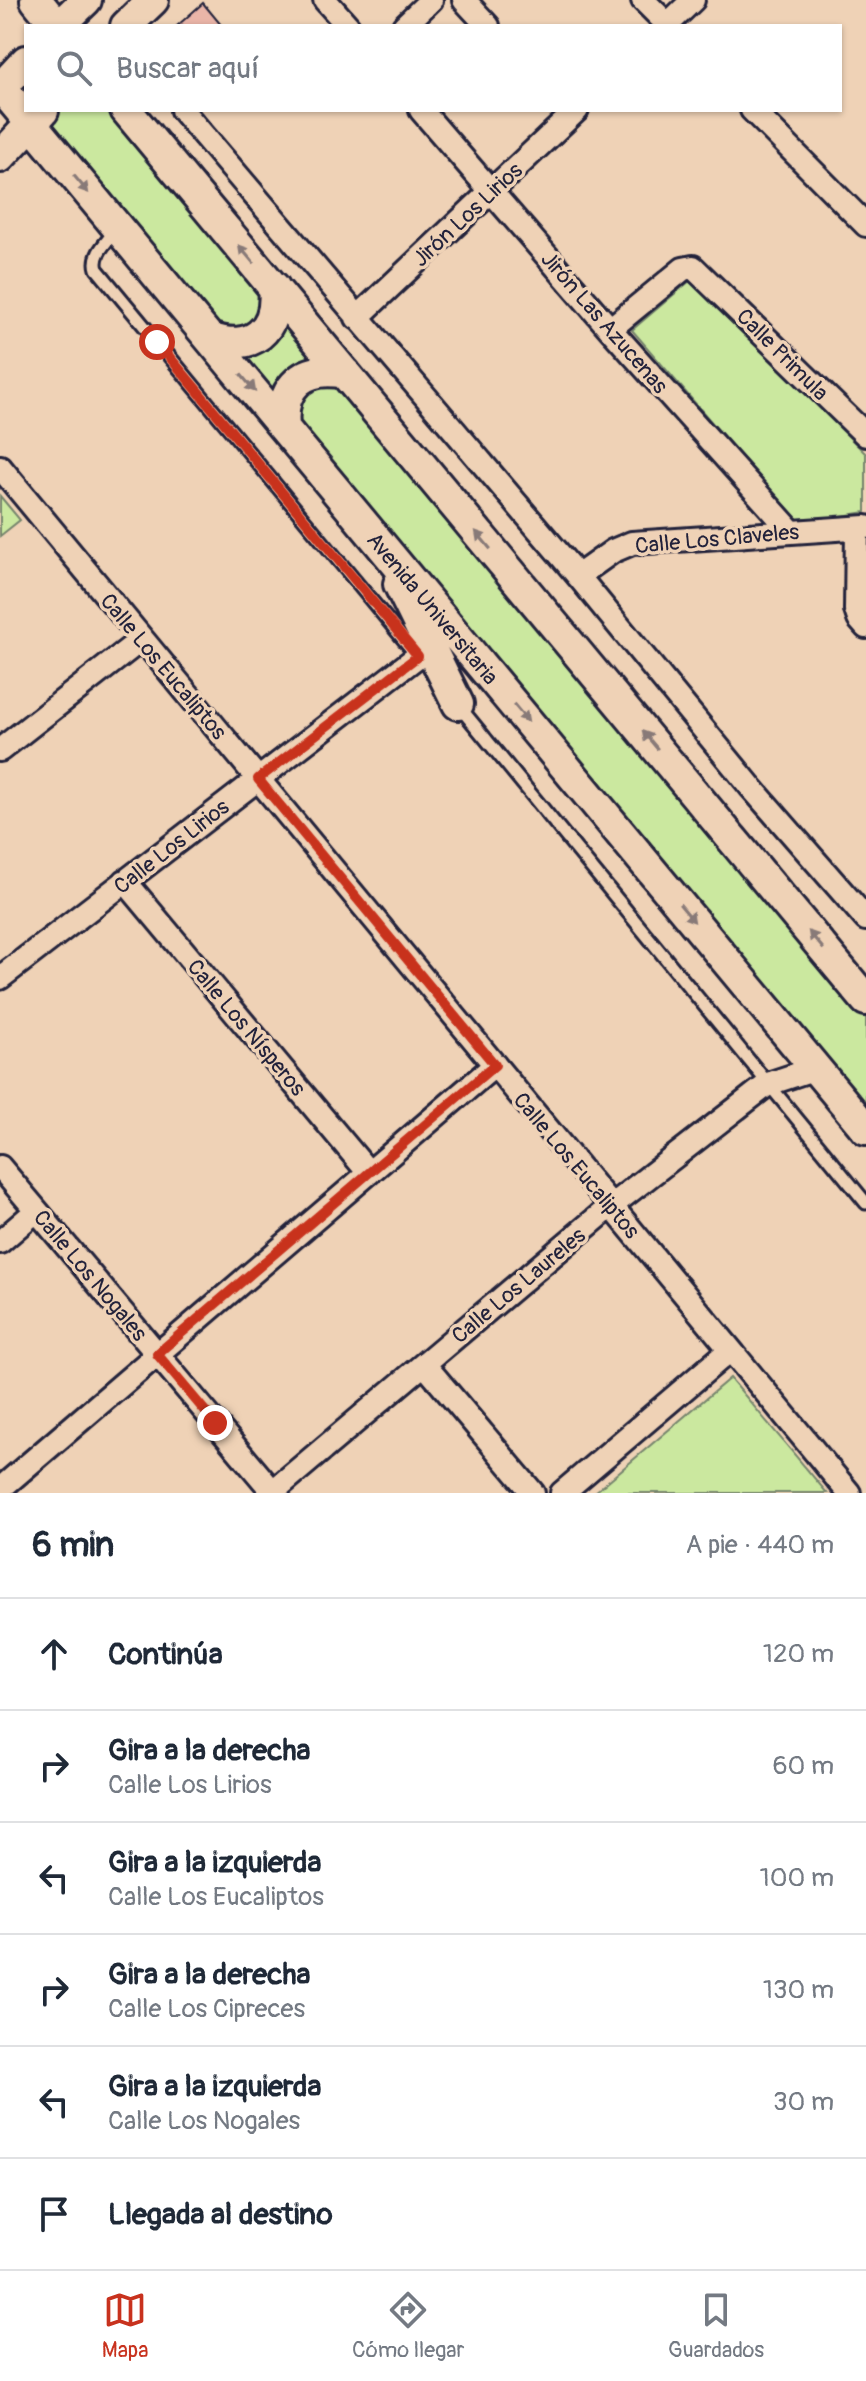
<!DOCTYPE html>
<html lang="es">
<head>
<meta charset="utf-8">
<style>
  :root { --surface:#fff; --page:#f2f2f3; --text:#1f2937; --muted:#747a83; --line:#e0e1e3; --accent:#c8321e }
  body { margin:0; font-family:Pangolin,sans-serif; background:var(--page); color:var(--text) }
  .stop { position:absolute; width:24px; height:24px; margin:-18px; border:6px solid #c8321e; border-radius:50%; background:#fff }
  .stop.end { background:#c8321e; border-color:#fff; box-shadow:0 2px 8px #0008 }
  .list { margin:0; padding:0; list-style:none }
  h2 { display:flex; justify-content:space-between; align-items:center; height:104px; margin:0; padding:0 32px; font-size:34px }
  h2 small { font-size:26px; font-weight:400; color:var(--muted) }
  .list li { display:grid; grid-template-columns:52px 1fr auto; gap:24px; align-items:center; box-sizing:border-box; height:112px; padding:0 32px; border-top:2px solid var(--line) }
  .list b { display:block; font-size:30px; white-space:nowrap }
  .list p { margin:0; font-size:26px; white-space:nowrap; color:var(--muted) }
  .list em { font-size:26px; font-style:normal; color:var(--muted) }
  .icon { flex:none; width:44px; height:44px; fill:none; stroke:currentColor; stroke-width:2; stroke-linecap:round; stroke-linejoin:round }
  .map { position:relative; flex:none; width:866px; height:1493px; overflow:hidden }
  .search { position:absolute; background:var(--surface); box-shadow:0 2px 6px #0004; left:24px; right:24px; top:24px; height:88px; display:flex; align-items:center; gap:20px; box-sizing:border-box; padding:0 28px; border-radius:0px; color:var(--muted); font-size:30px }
  .sheet { height:776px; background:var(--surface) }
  nav { display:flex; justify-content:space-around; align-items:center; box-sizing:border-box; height:112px; border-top:2px solid var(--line); background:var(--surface); font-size:22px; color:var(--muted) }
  nav a { display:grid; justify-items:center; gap:4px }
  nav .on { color:var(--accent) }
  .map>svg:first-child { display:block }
  .green { fill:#cbe89f; stroke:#76856d; stroke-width:2 }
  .building { fill:#eab5a8; stroke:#22223b; stroke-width:2; filter:url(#shadow) }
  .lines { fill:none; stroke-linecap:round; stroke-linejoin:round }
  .service-casing { stroke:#22223b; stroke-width:17 }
  .minor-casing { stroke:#22223b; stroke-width:28 }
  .secondary-casing { stroke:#22223b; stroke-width:36 }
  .service { stroke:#efd2b6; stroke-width:11 }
  .minor { stroke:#efd2b6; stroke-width:22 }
  .secondary { stroke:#efd2b6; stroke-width:30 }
  .oneway { fill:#887a78 }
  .route { stroke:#c8321e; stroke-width:10 }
  .labels { text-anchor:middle; stroke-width:7; stroke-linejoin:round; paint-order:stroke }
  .street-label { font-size:22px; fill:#22223b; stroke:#efd2b6 }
</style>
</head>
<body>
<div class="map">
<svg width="866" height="1493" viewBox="0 0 866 1493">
  <defs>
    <filter id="shadow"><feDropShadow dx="-7" dy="7" stdDeviation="0" flood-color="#0004"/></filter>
  </defs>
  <rect width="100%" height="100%" fill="#efd2b6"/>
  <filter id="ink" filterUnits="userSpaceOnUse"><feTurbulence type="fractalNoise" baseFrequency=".0125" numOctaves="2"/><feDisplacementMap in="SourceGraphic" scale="16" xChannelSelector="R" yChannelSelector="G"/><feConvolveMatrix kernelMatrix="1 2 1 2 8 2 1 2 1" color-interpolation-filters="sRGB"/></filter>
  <g filter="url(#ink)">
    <!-- green -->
    <path class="green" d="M61,110H110L866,1018V1112L45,125Z
      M691,280L866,454V512L799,523L632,330Z
      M0,496L20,520L0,536Z
      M730,1378L827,1493H594Z"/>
    <!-- building -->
    <path class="building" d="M203,3L222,26H177Z"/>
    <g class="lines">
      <defs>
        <path id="service" d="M116,230C107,242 92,254 97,269L419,658
          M458,705L866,1203"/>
        <path id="minor" d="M325,0L348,26
          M464,0L488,26
          M643,0L669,26
          M404,26L431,0
          M666,26L693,0
          M182,110L578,576L750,786L866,919
          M421,110L610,329L792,532
          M752,110L866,225
          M357,318L577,110
          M610,329L683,269L693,267L866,435
          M0,467L849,1493
          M857,528L856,610L859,619L866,627
          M578,576L613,551L632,543L866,527
          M0,750L142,639
          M125,881L369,1173
          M0,978L418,656
          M0,1167L274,1493
          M0,1242L36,1211
          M424,1364L533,1493
          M0,1489L495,1065
          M271,1493L611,1206L768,1084L816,1068
          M562,1493L730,1350"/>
        <path id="secondary" d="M36,0L57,26
          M59,26L86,0
          M126,26L153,0
          M0,86L866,1129
          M0,89L26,61
          M126,110L866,1000
          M0,157L43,111
          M210,338C251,353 279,331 274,287
          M284,427C280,386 304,365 345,373
          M399,584L458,704"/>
      </defs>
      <!-- service casing -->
      <use href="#service" class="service-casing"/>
      <!-- minor casing -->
      <use href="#minor" class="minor-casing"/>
      <!-- secondary casing -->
      <use href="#secondary" class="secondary-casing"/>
      <!-- service -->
      <use href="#service" class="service"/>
      <!-- minor -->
      <use href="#minor" class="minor"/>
      <!-- secondary -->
      <use href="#secondary" class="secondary"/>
    </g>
    <!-- one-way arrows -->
    <defs><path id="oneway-solid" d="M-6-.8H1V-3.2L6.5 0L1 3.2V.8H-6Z" transform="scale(2)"/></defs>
    <g class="oneway">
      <use href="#oneway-solid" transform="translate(81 184) rotate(50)"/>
      <use href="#oneway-solid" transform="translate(246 254) rotate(-130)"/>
      <use href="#oneway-solid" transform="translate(248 383) rotate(50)"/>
      <use href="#oneway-solid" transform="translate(483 540) rotate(-130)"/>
      <use href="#oneway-solid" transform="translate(521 713) rotate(50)"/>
      <use href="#oneway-solid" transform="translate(650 740) rotate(-130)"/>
      <use href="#oneway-solid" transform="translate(687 913) rotate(50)"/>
      <use href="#oneway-solid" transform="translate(816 940) rotate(-130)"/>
    </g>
  </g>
  <g class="lines" filter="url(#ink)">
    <!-- route -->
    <path class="route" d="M157,342L418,656L258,779L495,1065L157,1354L215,1423"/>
  </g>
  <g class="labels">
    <!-- street labels -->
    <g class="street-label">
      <text transform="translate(467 214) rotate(-43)" y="8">Jirón Los Lirios</text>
      <text transform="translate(605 322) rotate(49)" y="8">Jirón Las Azucenas</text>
      <text transform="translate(783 354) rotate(45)" y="8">Calle Primula</text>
      <text transform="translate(717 538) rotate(-5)" y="8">Calle Los Claveles</text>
      <text transform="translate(433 608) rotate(50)" y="8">Avenida Universitaria</text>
      <text transform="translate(164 666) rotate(50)" y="8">Calle Los Eucaliptos</text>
      <text transform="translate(171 846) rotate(-38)" y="8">Calle Los Lirios</text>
      <text transform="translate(247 1027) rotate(50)" y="8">Calle Los Nísperos</text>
      <text transform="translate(577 1165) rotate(50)" y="8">Calle Los Eucaliptos</text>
      <text transform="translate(91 1275) rotate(50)" y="8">Calle Los Nogales</text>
      <text transform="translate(518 1285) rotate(-40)" y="8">Calle Los Laureles</text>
    </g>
  </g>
</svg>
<div class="stop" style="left:157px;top:342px"></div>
<div class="stop end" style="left:215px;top:1423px"></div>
<div class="search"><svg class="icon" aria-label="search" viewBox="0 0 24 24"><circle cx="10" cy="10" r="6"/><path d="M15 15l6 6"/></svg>Buscar aquí</div>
</div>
<section class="sheet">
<h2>6 min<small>A pie · 440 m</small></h2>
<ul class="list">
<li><svg class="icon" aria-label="ahead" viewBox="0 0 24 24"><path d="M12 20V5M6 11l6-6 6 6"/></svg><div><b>Continúa</b></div><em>120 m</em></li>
<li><svg class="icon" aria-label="right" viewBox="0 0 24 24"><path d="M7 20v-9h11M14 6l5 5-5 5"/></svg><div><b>Gira a la derecha</b><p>Calle Los Lirios</p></div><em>60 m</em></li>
<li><svg class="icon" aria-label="left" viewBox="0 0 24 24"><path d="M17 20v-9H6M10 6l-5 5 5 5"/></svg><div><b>Gira a la izquierda</b><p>Calle Los Eucaliptos</p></div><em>100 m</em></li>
<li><svg class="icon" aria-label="right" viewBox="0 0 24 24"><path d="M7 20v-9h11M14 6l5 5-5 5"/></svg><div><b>Gira a la derecha</b><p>Calle Los Cipreces</p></div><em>130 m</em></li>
<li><svg class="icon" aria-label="left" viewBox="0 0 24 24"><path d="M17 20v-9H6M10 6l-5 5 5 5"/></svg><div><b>Gira a la izquierda</b><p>Calle Los Nogales</p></div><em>30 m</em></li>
<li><svg class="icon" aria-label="arrive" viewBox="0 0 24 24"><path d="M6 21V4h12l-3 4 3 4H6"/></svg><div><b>Llegada al destino</b></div></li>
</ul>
</section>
<nav>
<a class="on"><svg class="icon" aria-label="map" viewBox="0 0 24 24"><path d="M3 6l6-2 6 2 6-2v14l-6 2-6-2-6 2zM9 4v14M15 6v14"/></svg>Mapa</a>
<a><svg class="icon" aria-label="directions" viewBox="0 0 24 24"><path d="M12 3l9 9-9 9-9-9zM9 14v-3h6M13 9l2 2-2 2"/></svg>Cómo llegar</a>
<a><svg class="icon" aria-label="saved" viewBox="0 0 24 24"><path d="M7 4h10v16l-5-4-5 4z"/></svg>Guardados</a>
</nav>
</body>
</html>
